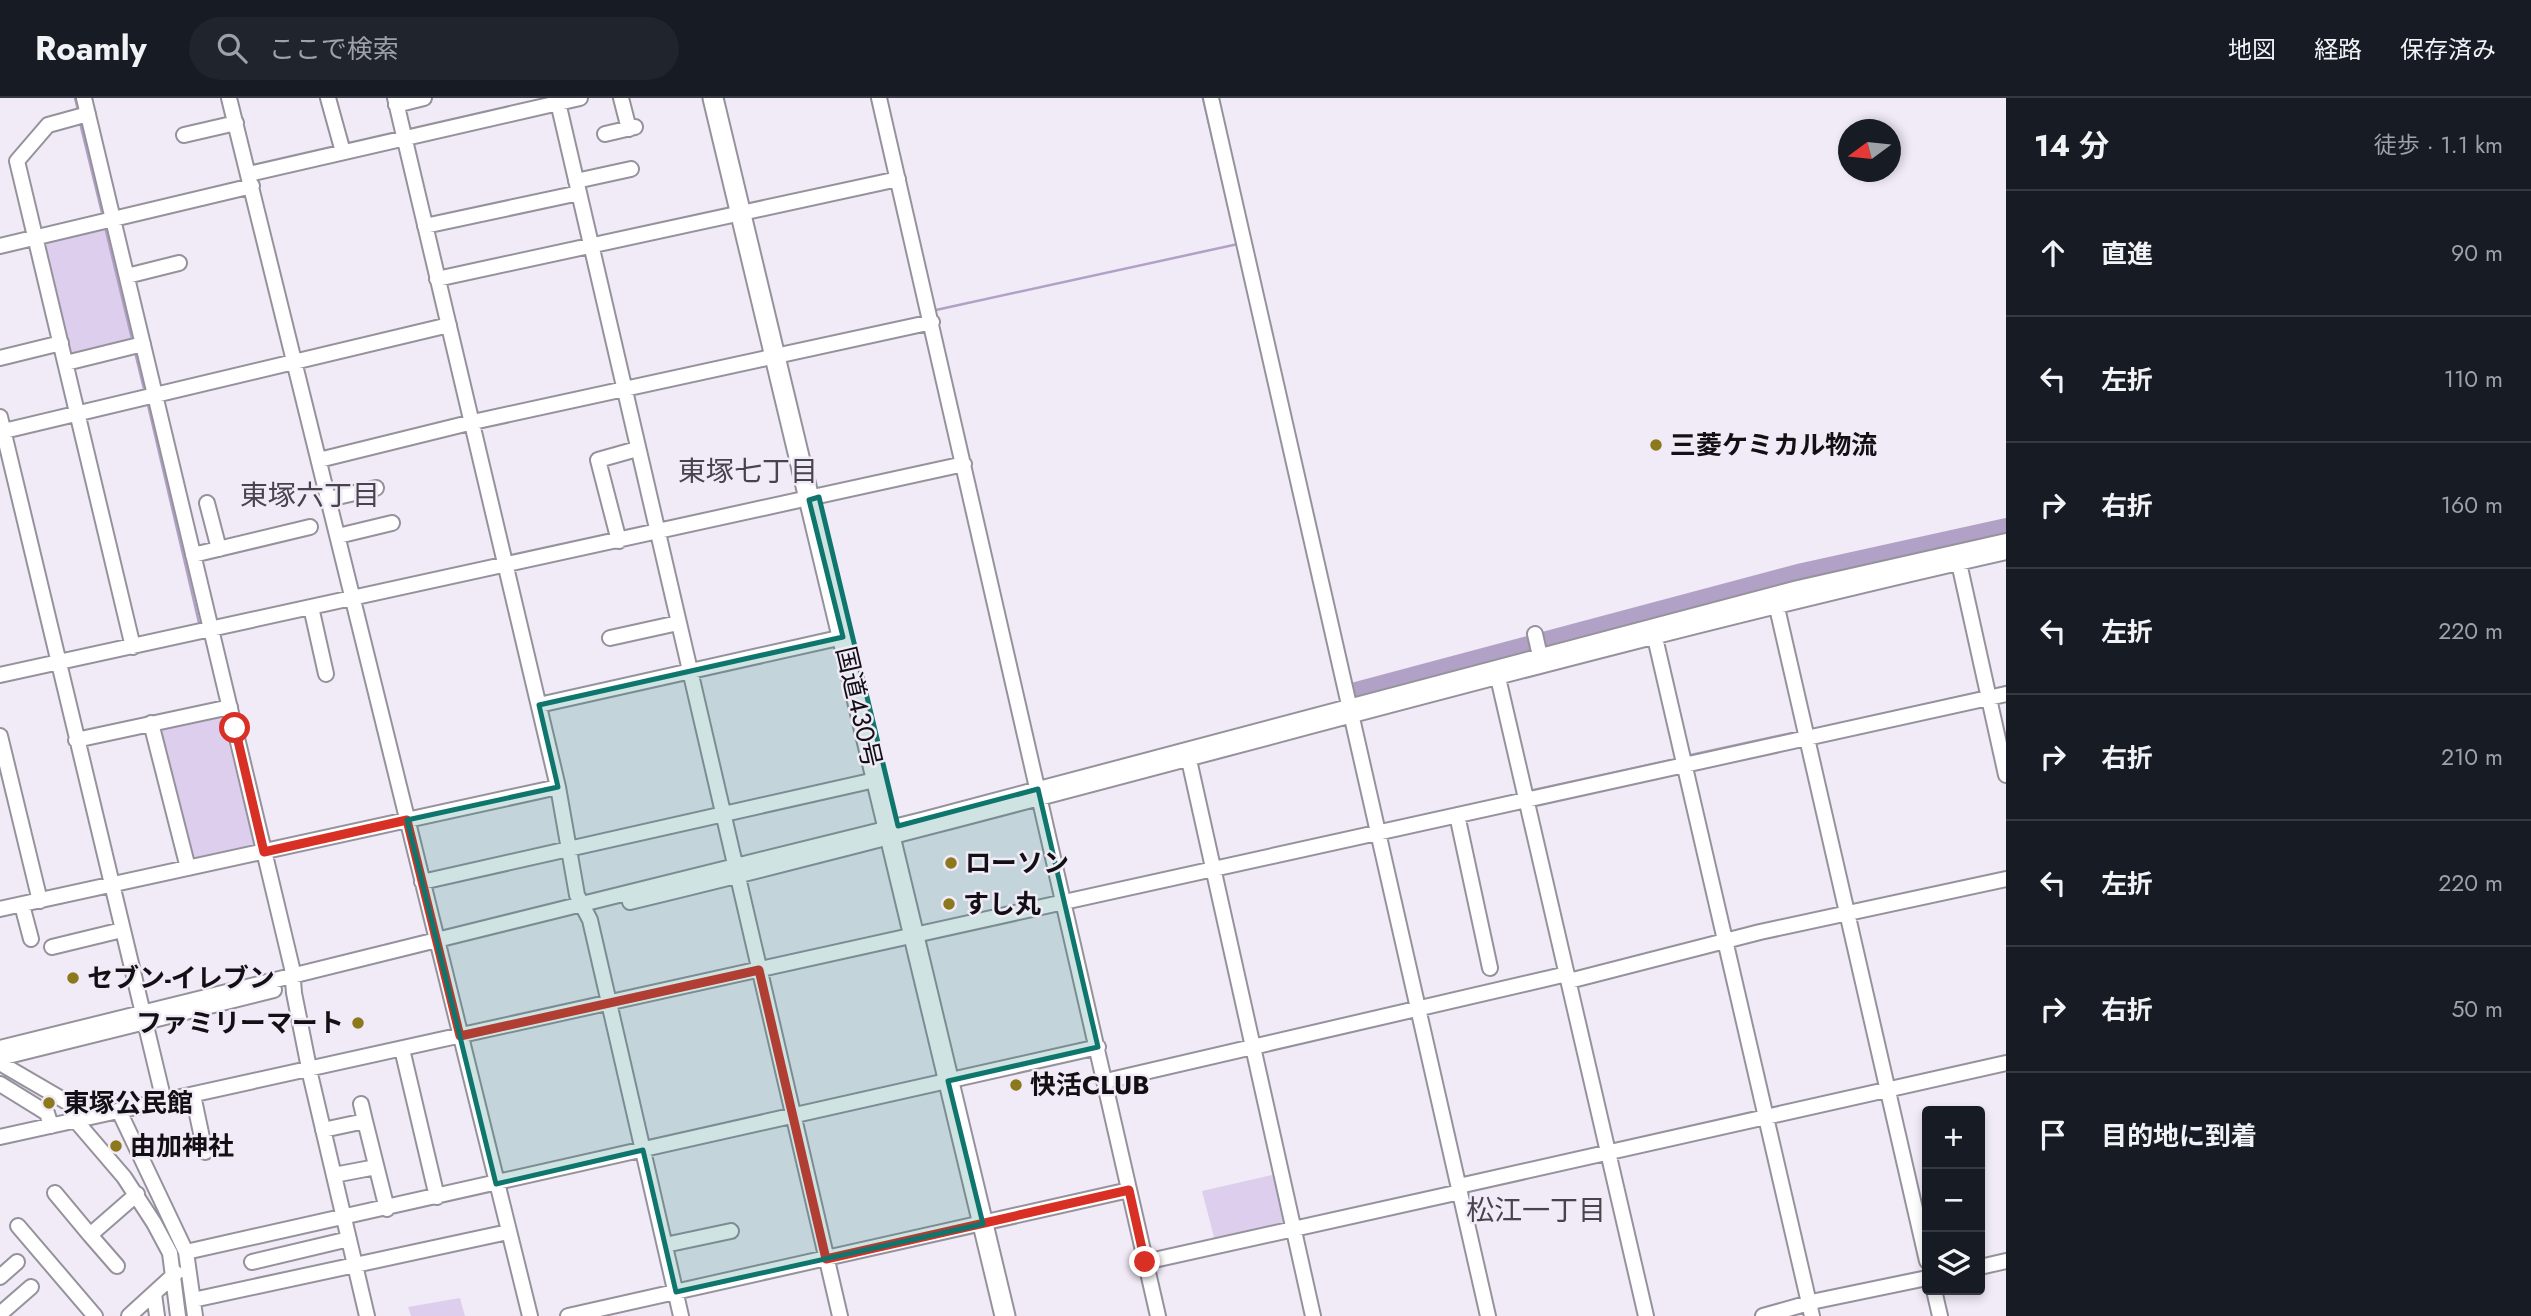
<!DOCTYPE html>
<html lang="ja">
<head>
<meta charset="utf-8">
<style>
  :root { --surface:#171b24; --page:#20242c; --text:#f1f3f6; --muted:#9ea1a6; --line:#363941 }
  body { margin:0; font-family:Jost,"Noto Sans JP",sans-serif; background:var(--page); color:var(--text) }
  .controls { position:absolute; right:21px; bottom:21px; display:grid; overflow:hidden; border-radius:7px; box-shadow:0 4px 10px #0003 }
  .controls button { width:63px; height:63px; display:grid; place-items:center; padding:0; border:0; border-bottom:2px solid var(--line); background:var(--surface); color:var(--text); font:35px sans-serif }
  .compass { position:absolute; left:1838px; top:21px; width:63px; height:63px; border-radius:50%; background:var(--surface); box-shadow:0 4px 10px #0003; rotate:255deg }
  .stop { position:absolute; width:21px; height:21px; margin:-16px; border:5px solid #d93025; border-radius:50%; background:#fff }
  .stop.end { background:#d93025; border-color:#fff; box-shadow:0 2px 7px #0008 }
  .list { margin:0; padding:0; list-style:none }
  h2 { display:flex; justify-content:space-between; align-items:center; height:91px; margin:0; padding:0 28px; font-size:30px }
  h2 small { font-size:23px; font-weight:400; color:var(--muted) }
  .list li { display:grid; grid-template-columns:46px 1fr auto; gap:21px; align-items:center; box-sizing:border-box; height:126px; padding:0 28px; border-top:2px solid var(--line) }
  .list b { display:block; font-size:26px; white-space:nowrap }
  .list em { font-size:23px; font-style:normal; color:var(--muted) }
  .icon { flex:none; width:38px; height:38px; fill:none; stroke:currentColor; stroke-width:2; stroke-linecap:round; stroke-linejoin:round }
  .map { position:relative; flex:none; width:2006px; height:1218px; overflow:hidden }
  header { display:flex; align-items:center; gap:42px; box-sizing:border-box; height:98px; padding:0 35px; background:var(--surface); border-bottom:2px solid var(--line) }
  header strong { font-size:33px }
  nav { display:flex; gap:38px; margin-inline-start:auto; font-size:24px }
  .search { width:490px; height:63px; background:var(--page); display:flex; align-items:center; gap:18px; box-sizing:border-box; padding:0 24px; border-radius:38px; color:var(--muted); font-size:26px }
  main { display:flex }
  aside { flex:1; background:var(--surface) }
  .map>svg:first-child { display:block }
  .park { fill:#dcceec }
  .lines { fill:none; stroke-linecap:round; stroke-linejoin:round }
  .stream { stroke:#b2a1c6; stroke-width:2.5 }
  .river { stroke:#b2a1c6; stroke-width:16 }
  .minor-casing { stroke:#96929c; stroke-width:18 }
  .highway-casing { stroke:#96929c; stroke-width:23 }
  .minor { stroke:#fff; stroke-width:14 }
  .highway { stroke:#fff; stroke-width:19 }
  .route { stroke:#d93025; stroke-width:9 }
  .marked { fill:#0f766e; fill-opacity:0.2; stroke:#0f766e; stroke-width:5; stroke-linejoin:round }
  .poi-dot { fill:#8c781d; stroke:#f1ebf7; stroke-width:2.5 }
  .labels { text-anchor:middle; stroke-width:5; stroke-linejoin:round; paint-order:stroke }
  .poi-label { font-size:26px; font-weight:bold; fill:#121014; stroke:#f1ebf7; text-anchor:start }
  .street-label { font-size:26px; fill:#121014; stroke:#f1ebf7 }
  .neighbourhood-label { font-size:28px; fill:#48444d; stroke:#f1ebf7 }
</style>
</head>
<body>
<header>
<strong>Roamly</strong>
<div class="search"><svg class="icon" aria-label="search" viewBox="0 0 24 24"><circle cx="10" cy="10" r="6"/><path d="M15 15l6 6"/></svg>ここで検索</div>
<nav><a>地図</a><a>経路</a><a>保存済み</a></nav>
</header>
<main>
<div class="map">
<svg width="2006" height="1218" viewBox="0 0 2006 1218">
  <rect width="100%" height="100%" fill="#f1ebf7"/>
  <!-- park -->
  <path class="park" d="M102,128L107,131L134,241L69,258L42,145Z
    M219,615L222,618L254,747L251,750L193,764L157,632Z
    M1276,1076L1288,1125L1215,1143L1202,1093Z
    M460,1200L465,1218H411L408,1209Z"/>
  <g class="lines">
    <!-- stream -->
    <path class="stream" d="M75,0L78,12
      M1203,0L1224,90
      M81,29L102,115
      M106,133L132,241
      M936,212L1238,146
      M135,254L144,291
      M148,307L200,529
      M1645,515L1646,520
      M1995,591L2006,588
      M1820,630L1981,594
      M1686,658L1792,635
      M1529,693L1676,661
      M1396,724L1519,696"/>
    <!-- river -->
    <path class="river" d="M1352,593L1802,473L2006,428"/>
    <defs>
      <path id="minor" d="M84,0L292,870L294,895L311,980L367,1218
        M229,0L530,1218
        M328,0L343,54
        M395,0L558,689L577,797L590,822L681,1218
        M557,0L840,1218
        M621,0L629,31
        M879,0L1158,1218
        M1211,0L1488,1218
        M396,7L424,0
        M88,16L48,27L17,63L133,549
        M605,36L635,29
        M184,37L236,25
        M249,76L580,0
        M576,83L631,71
        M425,128L579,95
        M0,148L252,88
        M127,178L179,165
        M437,181L898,81
        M0,260L61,245
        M66,265L143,246
        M0,319L164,1003
        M0,334L449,227
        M319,362L473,324L932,224
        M329,401L376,390
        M207,405L219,451
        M338,438L392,425
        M619,443L598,362L637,351
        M193,457L310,429
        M1959,465L2006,677
        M1775,501L1927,1163
        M311,509L326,576
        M1653,531L1812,1218
        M1535,536L1542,567
        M610,540L678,525
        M1496,571L1646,1218
        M0,577L964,366
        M539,607L843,539
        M151,625L188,770
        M0,638L40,803
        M76,642L230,609
        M1187,653L1313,1218
        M1457,717L1490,870
        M422,784L875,682
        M630,804C1090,693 1544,558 2006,454
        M22,807L31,841
        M0,811L558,689
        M52,849L122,832
        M1569,883L1760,834L2006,781
        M0,950L922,722L1798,490L2006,443
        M402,951L437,1099
        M0,960L274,892
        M0,962L5,968L72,1007L76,1023L124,1079L154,1125L170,1155L178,1218
        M1106,983L1567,876
        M0,986L47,1015L51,1028
        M193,997L205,1054
        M361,1006L365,1023
        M119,1013L186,1154L195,1218
        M323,1032L365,1023L387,1111
        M0,1039L2006,596
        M334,1077L376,1069
        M1459,1088L2006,965
        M55,1095L90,1137
        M18,1128L95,1218
        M665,1147L731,1133
        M186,1154L1098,949
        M252,1164L349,1141
        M1145,1164L1460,1094
        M117,1168L90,1137L137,1096
        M1980,1169L2006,1163
        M0,1179L17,1164
        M1934,1192L1940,1218
        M154,1196L157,1218
        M193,1202L508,1134
        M0,1216L31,1189
        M129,1218L176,1175
        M568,1218L1129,1092
        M1763,1218L1816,1203L1927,1180"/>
      <path id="highway" d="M713,0L1005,1218"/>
    </defs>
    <!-- minor casing -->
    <use href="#minor" class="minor-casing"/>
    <!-- highway casing -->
    <use href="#highway" class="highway-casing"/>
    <!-- minor -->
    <use href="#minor" class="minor"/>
    <!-- highway -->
    <use href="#highway" class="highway"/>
  </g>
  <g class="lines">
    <!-- route -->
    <path class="route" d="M235,630L264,754L407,722L460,938L759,872L826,1161L1129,1092L1145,1164"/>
  </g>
  <!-- marked area -->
  <path class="marked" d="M819,399L898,728L1038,691L1098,949L948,983L983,1126L676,1194L643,1052L496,1086L407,722L558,689L539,607L843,539L809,402Z"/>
  <!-- markers -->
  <g class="poi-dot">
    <circle cx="1656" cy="347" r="7"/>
    <circle cx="951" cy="765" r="7"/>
    <circle cx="949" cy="806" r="7"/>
    <circle cx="73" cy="880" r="7"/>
    <circle cx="358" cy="925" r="7"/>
    <circle cx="1016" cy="987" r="7"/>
    <circle cx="49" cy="1005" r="7"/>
    <circle cx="116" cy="1048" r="7"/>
  </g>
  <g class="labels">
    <!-- poi labels -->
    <g class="poi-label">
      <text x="1670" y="356">三菱ケミカル物流</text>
      <text x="965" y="774">ローソン</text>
      <text x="963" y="815">すし丸</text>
      <text x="87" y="889">セブン-イレブン</text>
      <text x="344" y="934" text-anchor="end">ファミリーマート</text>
      <text x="1030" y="996">快活CLUB</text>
      <text x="63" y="1014">東塚公民館</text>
      <text x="130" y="1057">由加神社</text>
    </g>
    <!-- street labels -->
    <g class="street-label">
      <text transform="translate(859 609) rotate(77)" y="9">国道430号</text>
    </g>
    <!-- neighbourhood labels -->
    <g class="neighbourhood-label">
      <text x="748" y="383">東塚七丁目</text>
      <text x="310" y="407">東塚六丁目</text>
      <text x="1536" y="1122">松江一丁目</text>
    </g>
  </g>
</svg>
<div class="controls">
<button>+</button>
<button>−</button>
<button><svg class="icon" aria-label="layers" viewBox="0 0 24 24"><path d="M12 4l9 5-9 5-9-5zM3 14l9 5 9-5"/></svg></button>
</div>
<svg class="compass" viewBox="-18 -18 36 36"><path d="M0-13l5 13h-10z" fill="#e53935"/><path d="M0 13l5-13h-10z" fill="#9ea1a6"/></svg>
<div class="stop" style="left:235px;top:630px"></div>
<div class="stop end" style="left:1145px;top:1164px"></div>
</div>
<aside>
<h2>14 分<small>徒歩 · 1.1 km</small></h2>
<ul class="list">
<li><svg class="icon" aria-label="ahead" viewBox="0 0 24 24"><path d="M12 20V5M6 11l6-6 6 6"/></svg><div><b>直進</b></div><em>90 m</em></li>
<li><svg class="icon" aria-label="left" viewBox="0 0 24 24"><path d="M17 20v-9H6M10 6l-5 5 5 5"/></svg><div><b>左折</b></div><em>110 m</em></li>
<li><svg class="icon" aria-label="right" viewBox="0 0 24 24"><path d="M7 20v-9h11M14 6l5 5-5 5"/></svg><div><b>右折</b></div><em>160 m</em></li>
<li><svg class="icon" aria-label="left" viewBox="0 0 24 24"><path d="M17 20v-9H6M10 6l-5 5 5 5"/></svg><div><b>左折</b></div><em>220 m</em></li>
<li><svg class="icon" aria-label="right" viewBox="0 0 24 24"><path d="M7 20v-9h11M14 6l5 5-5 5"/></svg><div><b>右折</b></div><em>210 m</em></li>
<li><svg class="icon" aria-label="left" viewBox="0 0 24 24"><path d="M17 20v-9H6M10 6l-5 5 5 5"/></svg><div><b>左折</b></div><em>220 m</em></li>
<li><svg class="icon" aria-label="right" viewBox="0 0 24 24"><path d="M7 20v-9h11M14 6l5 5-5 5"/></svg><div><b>右折</b></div><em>50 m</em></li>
<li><svg class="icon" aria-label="arrive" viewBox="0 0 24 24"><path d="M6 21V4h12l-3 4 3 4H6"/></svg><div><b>目的地に到着</b></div></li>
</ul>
</aside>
</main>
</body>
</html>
